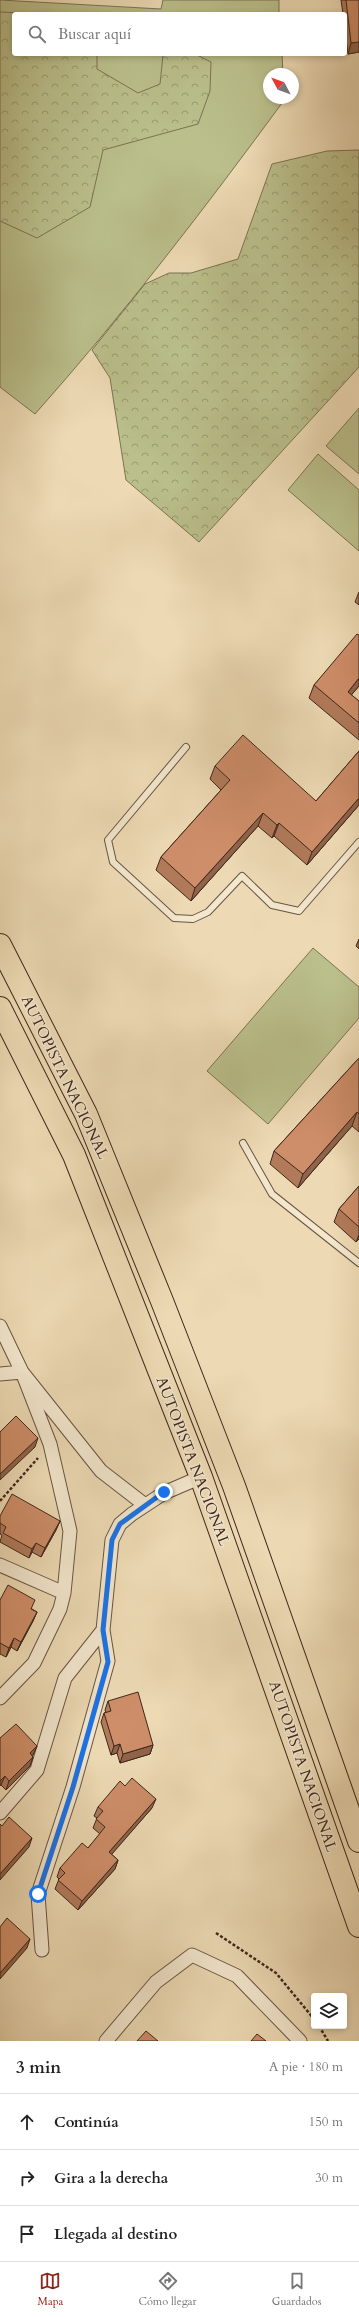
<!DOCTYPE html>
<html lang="es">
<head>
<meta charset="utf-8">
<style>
  :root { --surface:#fff; --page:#f2f2f2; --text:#222; --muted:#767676; --line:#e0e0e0; --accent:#8f2418 }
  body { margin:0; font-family:Cardo,serif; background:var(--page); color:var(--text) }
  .controls { position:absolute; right:12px; bottom:12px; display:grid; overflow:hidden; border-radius:4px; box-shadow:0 2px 6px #0003 }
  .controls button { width:36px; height:36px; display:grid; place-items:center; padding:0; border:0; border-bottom:1px solid var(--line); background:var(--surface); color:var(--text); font:20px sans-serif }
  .compass { position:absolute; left:263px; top:68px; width:36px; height:36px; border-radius:50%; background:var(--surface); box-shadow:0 2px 6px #0003; rotate:311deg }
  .stop { position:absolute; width:12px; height:12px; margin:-9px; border:3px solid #1a73e8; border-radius:50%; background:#fff }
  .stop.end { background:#1a73e8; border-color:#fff; box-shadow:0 1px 4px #0008 }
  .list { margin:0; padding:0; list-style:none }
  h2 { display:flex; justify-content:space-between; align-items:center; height:52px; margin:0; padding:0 16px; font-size:17px }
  h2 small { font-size:13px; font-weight:400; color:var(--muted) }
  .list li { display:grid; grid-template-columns:26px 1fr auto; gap:12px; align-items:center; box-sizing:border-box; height:56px; padding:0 16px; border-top:1px solid var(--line) }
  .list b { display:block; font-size:15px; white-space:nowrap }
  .list em { font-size:13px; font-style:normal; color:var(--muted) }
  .icon { flex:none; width:22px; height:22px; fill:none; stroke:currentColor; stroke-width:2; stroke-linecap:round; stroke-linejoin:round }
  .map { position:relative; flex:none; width:359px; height:2041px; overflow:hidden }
  .search { position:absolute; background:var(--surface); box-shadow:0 2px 6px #0003; left:12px; right:12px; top:12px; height:44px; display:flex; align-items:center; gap:10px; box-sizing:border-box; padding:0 14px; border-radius:4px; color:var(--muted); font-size:15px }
  .sheet { height:220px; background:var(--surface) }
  nav { display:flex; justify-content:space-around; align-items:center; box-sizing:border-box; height:56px; border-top:1px solid var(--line); background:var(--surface); font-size:11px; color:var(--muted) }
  nav a { display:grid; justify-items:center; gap:2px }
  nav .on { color:var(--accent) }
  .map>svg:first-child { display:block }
  .grass { fill:#babf8b; stroke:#7c7354 }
  .forest { fill:url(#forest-crowns); stroke:#7c7354 }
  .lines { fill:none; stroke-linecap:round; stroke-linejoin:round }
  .lane-casing { stroke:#695442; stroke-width:8 }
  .street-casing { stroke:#695442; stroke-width:15 }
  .highway-casing { stroke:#3d271c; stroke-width:24 }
  .path { stroke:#3d271c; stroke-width:2.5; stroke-dasharray:3 2; stroke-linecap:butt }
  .lane { stroke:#f3e7ce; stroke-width:6 }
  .street { stroke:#f3e7ce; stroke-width:13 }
  .highway { stroke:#eddab4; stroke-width:22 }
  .wall { fill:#b17a5a; stroke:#3d271c }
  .shaded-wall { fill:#90634a; stroke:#3d271c }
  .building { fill:#ce8e69; stroke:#3d271c }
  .route { stroke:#1a73e8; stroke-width:5 }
  .labels { text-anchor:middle; stroke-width:3; stroke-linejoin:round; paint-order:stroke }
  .street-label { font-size:15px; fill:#3d271c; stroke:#f3e7ce }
</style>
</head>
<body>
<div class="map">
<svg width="359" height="2041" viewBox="0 0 359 2041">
  <defs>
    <pattern id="forest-crowns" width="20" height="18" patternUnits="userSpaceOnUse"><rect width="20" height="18" fill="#babf8b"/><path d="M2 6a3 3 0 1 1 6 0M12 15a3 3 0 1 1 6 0" fill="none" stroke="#989b71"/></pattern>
  </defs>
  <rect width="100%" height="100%" fill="#eddab4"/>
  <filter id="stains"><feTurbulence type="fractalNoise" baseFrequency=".005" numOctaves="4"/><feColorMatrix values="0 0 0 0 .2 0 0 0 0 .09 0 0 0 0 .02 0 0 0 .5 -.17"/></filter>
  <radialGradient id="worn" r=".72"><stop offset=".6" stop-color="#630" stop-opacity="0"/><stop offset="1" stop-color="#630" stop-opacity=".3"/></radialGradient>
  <!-- grass -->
  <path class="grass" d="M0,0L161,9L163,0H279V14H14V54H282L283,74H269V98L285,99C205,208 124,314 35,414L0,387Z
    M359,408V474L326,446Z
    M318,454L359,490V551L288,490Z
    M313,948L359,987V1018L268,1124L207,1071Z"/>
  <!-- forest -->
  <path class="forest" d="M0,12L46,14H14V54H97V69L138,93L160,84L163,55L195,54L211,62L210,91L198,124L103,150L90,207L37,238L0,221Z
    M359,150V367L199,542L126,480L110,378L92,350L145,284L169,273H191L238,259L272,164L327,151Z"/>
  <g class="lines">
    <defs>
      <path id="lane" d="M186,747L108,840L113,862L174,918L193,919L208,912L242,876L272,905L299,911L359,842
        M243,1143L272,1194L359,1263"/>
      <path id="street" d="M0,1326L22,1372L50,1444L70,1531L64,1593L60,1609L34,1663L0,1698
        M0,1374L22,1372L101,1471L145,1505
        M0,1565L64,1593
        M0,1813L37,1770L65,1678L103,1630
        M42,1950L38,1894L73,1787L108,1661L103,1630L112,1540L120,1524L132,1514L164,1493L201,1477
        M106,2041L156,1982L192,1955L237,1976L300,2041"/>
      <path id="highway" d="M0,945L86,1114L162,1301L234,1486L359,1841
        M0,1008L74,1155L201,1477L359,1926"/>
    </defs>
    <!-- lane casing -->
    <use href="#lane" class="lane-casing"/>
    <!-- street casing -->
    <use href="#street" class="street-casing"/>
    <!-- highway casing -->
    <use href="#highway" class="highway-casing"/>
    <!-- path -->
    <path class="path" d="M0,1501L38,1458
      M216,1933L276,1973L314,2019
      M319,2026L328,2041"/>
    <!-- lane -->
    <use href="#lane" class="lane"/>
    <!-- street -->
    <use href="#street" class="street"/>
    <!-- highway -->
    <use href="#highway" class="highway"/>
  </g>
  <!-- wall -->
  <path class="wall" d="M341,0H359V52L348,54L345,31V14H343Z
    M359,592V605L355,602Z
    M359,635V686L351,695L359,701V740L309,698L314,685Z
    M359,751V805L307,865L274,836L272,838L258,826L191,901L156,870L161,857L221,790L210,779L215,766L316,801Z
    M359,939V949L356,946Z
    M359,1058V1132L352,1126L298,1188L270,1164L274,1151Z
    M359,1186V1239L356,1242L334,1222L339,1209Z
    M0,1516L60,1521L56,1530L41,1557L32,1552L29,1558L0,1542L2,1535L0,1534Z
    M0,1600L32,1609L37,1612L33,1621L17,1651L11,1647L6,1657L0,1654Z
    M108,1701L153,1745L150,1754L120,1763L117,1753L111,1755L101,1722L104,1713H106L105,1710Z
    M0,1738L37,1746L33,1755L32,1756L33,1757L30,1766L6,1790L1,1785L0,1786Z
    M98,1807L152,1808L111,1854L118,1860L115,1869L78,1910L55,1889L59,1879L57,1877L60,1868L88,1848L100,1834L93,1828L97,1818L94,1816Z"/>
  <!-- shaded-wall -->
  <path class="shaded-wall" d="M359,42V52L348,54L351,43Z
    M359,678V686L343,705L348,692Z
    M359,798V805L307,865L312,852Z
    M263,813L258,826L191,901L195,888Z
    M279,823L274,836L272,838L277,825Z
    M357,1112L352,1126L298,1188L303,1174Z
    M359,1235V1239L356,1242Z
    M38,1438L35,1447L0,1480V1474Z
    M60,1521L56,1530L41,1557L45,1548Z
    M36,1543L32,1552L29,1558L32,1549Z
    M37,1612L33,1621L17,1651L21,1642Z
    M14,1638L11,1647L6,1657L9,1648Z
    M120,1744L117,1753L111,1755L114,1746Z
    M153,1745L150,1754L120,1763L123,1754Z
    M37,1746L33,1755L26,1762L30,1753Z
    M33,1757L30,1766L6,1790L9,1781Z
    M5,1776L1,1785L0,1786V1781Z
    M156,1799L152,1808L106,1861L109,1852Z
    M32,1838L29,1847L0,1880V1874Z
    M118,1860L115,1869L78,1910L82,1901Z
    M30,1939L27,1948L0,1979V1973Z"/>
  <!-- building -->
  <path class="building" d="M346,0H359V42L351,43Z
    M357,634L359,635V678L348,692L359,701V723L314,685Z
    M243,735L316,801L359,751V798L312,852L279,823L277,825L263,813L195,888L161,857L230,780L215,766Z
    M359,1058V1114L357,1112L303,1174L274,1151Z
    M359,1186V1227L339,1209Z
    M16,1416L38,1438L0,1474V1432Z
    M12,1494L60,1521L45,1548L36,1543L32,1549L3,1533L6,1527L0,1523V1516Z
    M8,1585L35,1600L31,1609L37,1612L21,1642L14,1638L9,1648L0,1643V1600Z
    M138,1692L153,1745L123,1754L120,1744L114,1746L104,1713L111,1711L108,1701Z
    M16,1724L37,1746L30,1753L33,1757L9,1781L5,1776L0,1781V1738Z
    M132,1778L156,1799L109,1852L118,1860L82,1901L58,1880L65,1873L60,1868L82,1843L88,1848L105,1827L96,1819L103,1811L98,1807L120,1781L125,1786Z
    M9,1817L32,1838L0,1874V1824L2,1826Z
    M7,1918L30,1939L0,1973V1927Z
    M146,2031L158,2041H137Z
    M257,2034L266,2041H251Z"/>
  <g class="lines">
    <!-- route -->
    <path class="route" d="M38,1894L73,1787L108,1662L103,1630L112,1540L120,1524L164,1492"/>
  </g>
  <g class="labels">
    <!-- street labels -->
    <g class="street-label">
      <text transform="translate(65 1077) rotate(64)" y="5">AUTOPISTA NACIONAL</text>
      <text transform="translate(193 1461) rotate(69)" y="5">AUTOPISTA NACIONAL</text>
      <text transform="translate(303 1766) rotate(71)" y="5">AUTOPISTA NACIONAL</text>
    </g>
  </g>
  <rect width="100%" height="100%" filter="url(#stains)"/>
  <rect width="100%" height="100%" fill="url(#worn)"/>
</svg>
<div class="controls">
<button><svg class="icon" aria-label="layers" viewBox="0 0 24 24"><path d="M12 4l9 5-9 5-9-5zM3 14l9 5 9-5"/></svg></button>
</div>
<svg class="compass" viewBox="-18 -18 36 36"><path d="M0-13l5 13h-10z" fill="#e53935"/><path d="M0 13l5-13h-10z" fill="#767676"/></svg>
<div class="stop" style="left:38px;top:1894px"></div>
<div class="stop end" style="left:164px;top:1492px"></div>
<div class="search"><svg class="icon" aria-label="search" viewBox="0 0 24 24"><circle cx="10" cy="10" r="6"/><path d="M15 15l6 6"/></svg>Buscar aquí</div>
</div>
<section class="sheet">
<h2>3 min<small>A pie · 180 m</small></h2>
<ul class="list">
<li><svg class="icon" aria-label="ahead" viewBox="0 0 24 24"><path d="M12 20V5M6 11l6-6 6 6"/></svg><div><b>Continúa</b></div><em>150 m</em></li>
<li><svg class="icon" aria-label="right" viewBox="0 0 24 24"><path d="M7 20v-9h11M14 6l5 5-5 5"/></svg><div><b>Gira a la derecha</b></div><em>30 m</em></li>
<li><svg class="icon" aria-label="arrive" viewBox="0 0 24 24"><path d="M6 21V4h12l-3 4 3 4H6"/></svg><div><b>Llegada al destino</b></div></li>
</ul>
</section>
<nav>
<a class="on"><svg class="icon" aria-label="map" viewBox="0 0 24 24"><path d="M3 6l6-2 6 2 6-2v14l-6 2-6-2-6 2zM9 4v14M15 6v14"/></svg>Mapa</a>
<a><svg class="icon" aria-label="directions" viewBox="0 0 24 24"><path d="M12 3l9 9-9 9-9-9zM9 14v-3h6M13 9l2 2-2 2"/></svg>Cómo llegar</a>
<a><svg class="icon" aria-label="saved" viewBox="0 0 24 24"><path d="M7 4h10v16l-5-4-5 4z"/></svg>Guardados</a>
</nav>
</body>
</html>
